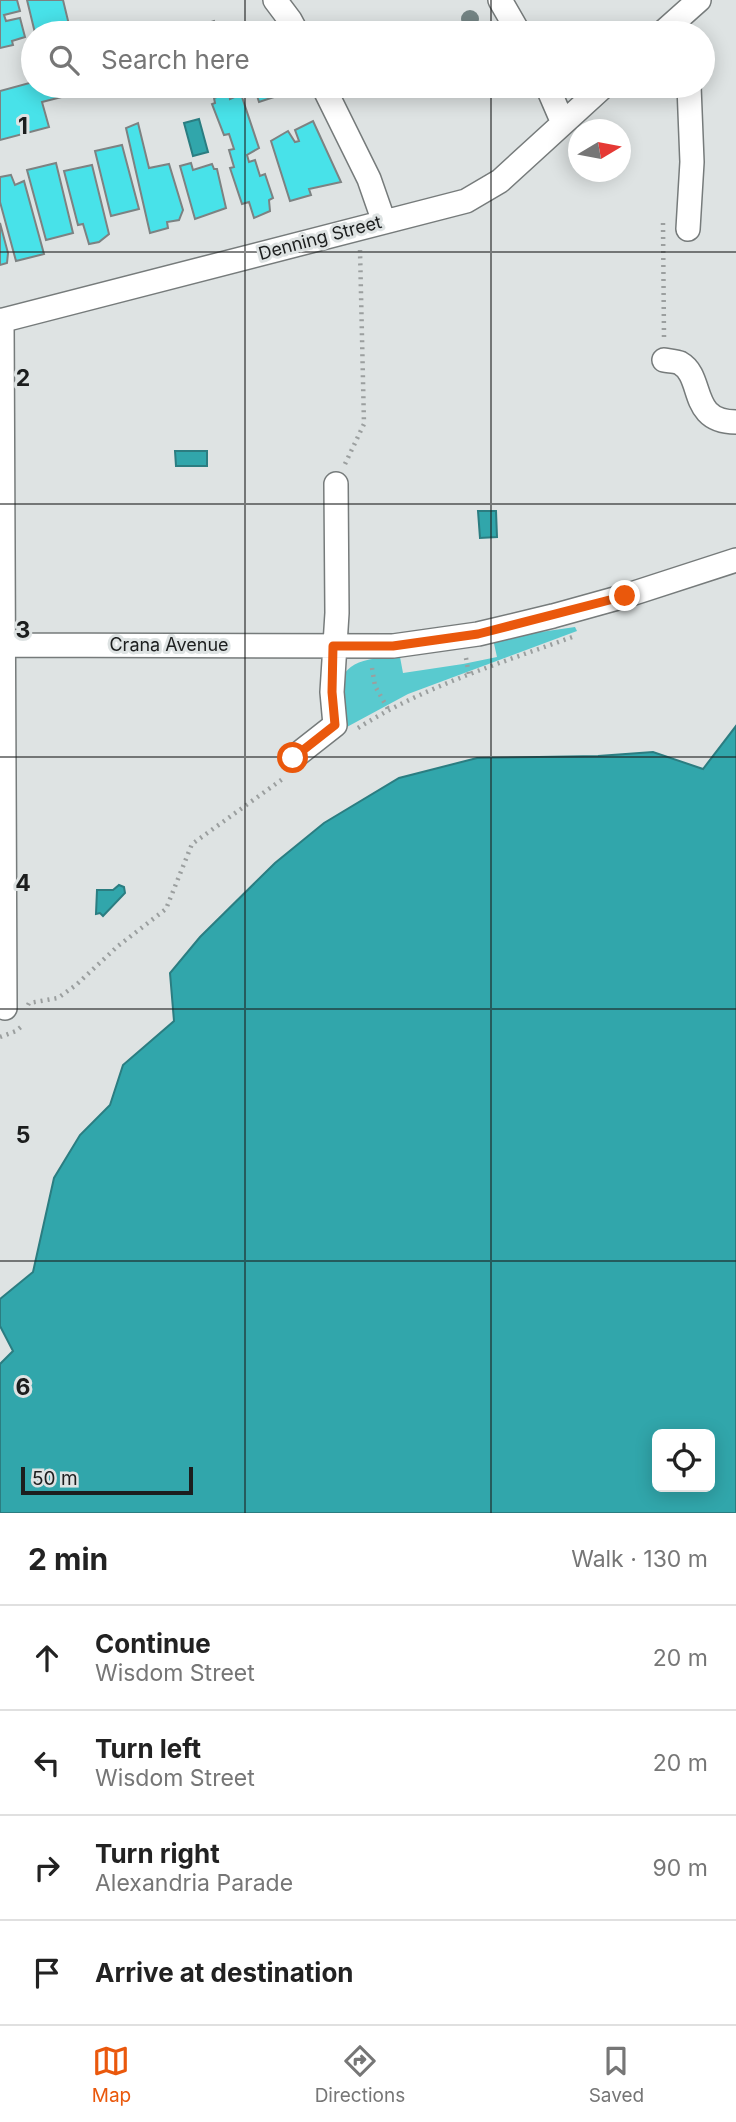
<!DOCTYPE html>
<html lang="en">
<head>
<meta charset="utf-8">
<style>
  :root { --surface:#fff; --page:#f6f6f6; --text:#222; --muted:#767676; --line:#e0e0e0; --accent:#ea580c }
  body { margin:0; font-family:Inter,sans-serif; background:var(--page); color:var(--text) }
  .controls { position:absolute; right:21px; bottom:21px; display:grid; overflow:hidden; border-radius:10px; box-shadow:0 4px 18px #0003 }
  .controls button { width:63px; height:63px; display:grid; place-items:center; padding:0; border:0; border-bottom:2px solid var(--line); background:var(--surface); color:var(--text); font:35px sans-serif }
  .compass { position:absolute; left:568px; top:119px; width:63px; height:63px; border-radius:50%; background:var(--surface); box-shadow:0 4px 18px #0003; rotate:80deg }
  .scale { position:absolute; left:21px; bottom:18px; width:172px; box-sizing:border-box; padding-left:7px; border:4px solid #1c1e1e; border-top:0; font-size:19px; line-height:24px; white-space:nowrap; color:#1c1e1e; -webkit-text-stroke:5px #dee3e3; paint-order:stroke }
  .stop { position:absolute; width:21px; height:21px; margin:-16px; border:5px solid #ea580c; border-radius:50%; background:#fff }
  .stop.end { background:#ea580c; border-color:#fff; box-shadow:0 2px 7px #0008 }
  .list { margin:0; padding:0; list-style:none }
  h2 { display:flex; justify-content:space-between; align-items:center; height:91px; margin:0; padding:0 28px; font-size:30px }
  h2 small { font-size:23px; font-weight:400; color:var(--muted) }
  .list li { display:grid; grid-template-columns:46px 1fr auto; gap:21px; align-items:center; box-sizing:border-box; height:105px; padding:0 28px; border-top:2px solid var(--line) }
  .list b { display:block; font-size:26px; white-space:nowrap }
  .list p { margin:0; font-size:23px; white-space:nowrap; color:var(--muted) }
  .list em { font-size:23px; font-style:normal; color:var(--muted) }
  .icon { flex:none; width:38px; height:38px; fill:none; stroke:currentColor; stroke-width:2; stroke-linecap:round; stroke-linejoin:round }
  .map { position:relative; flex:none; width:736px; height:1513px; overflow:hidden }
  .search { position:absolute; background:var(--surface); box-shadow:0 4px 18px #0003; left:21px; right:21px; top:21px; height:77px; display:flex; align-items:center; gap:18px; box-sizing:border-box; padding:0 24px; border-radius:38px; color:var(--muted); font-size:26px }
  .sheet { height:511px; background:var(--surface) }
  nav { display:flex; justify-content:space-around; align-items:center; box-sizing:border-box; height:98px; border-top:2px solid var(--line); background:var(--surface); font-size:19px; color:var(--muted) }
  nav a { display:grid; justify-items:center; gap:4px }
  nav .on { color:var(--accent) }
  .map>svg:first-child { display:block }
  .green { fill:#59cacf }
  .water { fill:#31a6ab; stroke:#2b7d81; stroke-width:2; fill-rule:evenodd }
  .building { fill:#48e2e9; stroke:#7d8282; stroke-width:2 }
  .lines { fill:none; stroke-linecap:round; stroke-linejoin:round }
  .minor-casing { stroke:#767b7b; stroke-width:26 }
  .path { stroke:#9b9f9f; stroke-width:4.5; stroke-dasharray:2 5; stroke-linecap:butt }
  .minor { stroke:#fff; stroke-width:23 }
  .tree { fill:#748484 }
  .route { stroke:#ea580c; stroke-width:9 }
  .grid { fill:none; stroke:#1c1e1e; stroke-width:2; stroke-opacity:0.55 }
  .labels { text-anchor:middle; stroke-width:6; stroke-linejoin:round; paint-order:stroke }
  .street-label { font-size:18px; fill:#1c1e1e; stroke:#dee3e3 }
  .grid-label { font-size:23px; text-anchor:middle; font-weight:bold; fill:#1c1e1e; stroke:#dee3e3; stroke-width:6; stroke-linejoin:round; paint-order:stroke }
</style>
</head>
<body>
<div class="map">
<svg width="736" height="1513" viewBox="0 0 736 1513">
  <rect width="100%" height="100%" fill="#dee3e3"/>
  <!-- green -->
  <path class="green" d="M575,627L577,631L408,694L345,728C343,718 340,706 339,695C339,658 372,658 400,657L403,673L463,664L497,657L493,639Z"/>
  <!-- water -->
  <path class="water" d="M199,119L208,152L193,156L184,123Z
    M175,451H207V466H176Z
    M478,511H496L497,537L480,538Z
    M736,726V1513H0V1364L13,1351L0,1326V1299L33,1272L54,1178L80,1135L110,1105L123,1065L174,1021L170,973L200,937L275,863L324,823L399,778L477,758L598,756L653,752L703,769ZM657,1434H710V1487H657Z
    M119,885L124,887L125,893L103,916L100,913L96,914L97,890H113Z"/>
  <!-- building -->
  <path class="building" d="M0,0H17L20,11L4,15L6,21L20,18L25,37L12,41L13,45L0,48Z
    M27,0H63L71,33H35Z
    M214,21L218,33H179Z
    M251,24L253,30L263,27L265,33H237L235,29Z
    M33,82V86H84L85,91L42,102L49,127L0,140V91Z
    M254,86H287L289,92L259,102Z
    M229,93L230,99L241,94L259,148L247,155L249,162L255,160L260,176L265,174L273,198L269,200L270,211L254,218L249,202L242,204L230,168L234,167L229,150L234,149L229,134L224,135L212,104L215,103L214,98Z
    M313,121L341,182L309,189L311,195L290,201L271,141L288,131L295,142L299,141L295,130Z
    M138,123L149,168L169,164L183,210L179,220L167,222L168,228L150,233L126,128Z
    M122,145L139,209L111,216L95,151Z
    M56,163L73,233L46,240L27,170Z
    M191,163L193,170L212,164L214,169H217L226,208L195,219L180,166Z
    M92,165L109,234L99,242L89,244L83,224L78,225L64,171Z
    M11,175L15,185L24,181L44,254L16,261L0,202V177Z
    M0,223L8,253L7,263L0,265Z"/>
  <g class="lines">
    <defs>
      <path id="minor" d="M275,0L290,20L297,33
        M500,0L519,33
        M662,33L699,0
        M323,86L369,179L384,222
        M547,86L563,123
        M688,229L692,162L689,86
        M2,320L5,1008
        M0,321L466,201L500,181L604,86
        M664,360C669,361 676,361 680,363C705,377 688,422 736,422
        M4,645L393,646L478,634L553,616L625,596L736,560
        M293,758L335,725L332,692L337,613L336,484"/>
    </defs>
    <!-- minor casing -->
    <use href="#minor" class="minor-casing"/>
    <!-- path -->
    <path class="path" d="M663,223L664,338
      M345,464L364,424L360,250
      M466,658L469,675
      M372,668L375,686L388,709
      M358,728C425,686 501,663 575,636
      M28,1005L29,1003L58,998L76,985L118,946L166,909L192,844L284,778
      M0,1037L16,1031L22,1026"/>
    <!-- minor -->
    <use href="#minor" class="minor"/>
  </g>
  <!-- trees -->
  <circle class="tree" cx="470" cy="19" r="9"/>
  <g class="lines">
    <!-- route -->
    <path class="route" d="M293,758L335,725L332,692L333,646H393L478,634L625,596"/>
  </g>
  <!-- grid -->
  <path class="grid" d="M245,0V33M491,0V33M245,86V1513M491,86V1513M0,252H736M0,504H736M0,757H736M0,1009H736M0,1261H736"/>
  <g class="labels">
    <!-- street labels -->
    <g class="street-label">
      <text transform="translate(320 238) rotate(-15)" y="6">Denning Street</text>
      <text x="169" y="651">Crana Avenue</text>
    </g>
  </g>
  <g class="grid-label">
    <text x="23" y="134">1</text>
    <text x="23" y="386">2</text>
    <text x="23" y="638">3</text>
    <text x="23" y="891">4</text>
    <text x="23" y="1143">5</text>
    <text x="23" y="1395">6</text>
  </g>
</svg>
<div class="controls">
<button><svg class="icon" aria-label="locate" viewBox="0 0 24 24"><circle cx="12" cy="12" r="6"/><path d="M12 2v4M12 18v4M2 12h4M18 12h4"/></svg></button>
</div>
<svg class="compass" viewBox="-18 -18 36 36"><path d="M0-13l5 13h-10z" fill="#e53935"/><path d="M0 13l5-13h-10z" fill="#767676"/></svg>
<div class="scale">50 m</div>
<div class="stop" style="left:293px;top:758px"></div>
<div class="stop end" style="left:625px;top:596px"></div>
<div class="search"><svg class="icon" aria-label="search" viewBox="0 0 24 24"><circle cx="10" cy="10" r="6"/><path d="M15 15l6 6"/></svg>Search here</div>
</div>
<section class="sheet">
<h2>2 min<small>Walk · 130 m</small></h2>
<ul class="list">
<li><svg class="icon" aria-label="ahead" viewBox="0 0 24 24"><path d="M12 20V5M6 11l6-6 6 6"/></svg><div><b>Continue</b><p>Wisdom Street</p></div><em>20 m</em></li>
<li><svg class="icon" aria-label="left" viewBox="0 0 24 24"><path d="M17 20v-9H6M10 6l-5 5 5 5"/></svg><div><b>Turn left</b><p>Wisdom Street</p></div><em>20 m</em></li>
<li><svg class="icon" aria-label="right" viewBox="0 0 24 24"><path d="M7 20v-9h11M14 6l5 5-5 5"/></svg><div><b>Turn right</b><p>Alexandria Parade</p></div><em>90 m</em></li>
<li><svg class="icon" aria-label="arrive" viewBox="0 0 24 24"><path d="M6 21V4h12l-3 4 3 4H6"/></svg><div><b>Arrive at destination</b></div></li>
</ul>
</section>
<nav>
<a class="on"><svg class="icon" aria-label="map" viewBox="0 0 24 24"><path d="M3 6l6-2 6 2 6-2v14l-6 2-6-2-6 2zM9 4v14M15 6v14"/></svg>Map</a>
<a><svg class="icon" aria-label="directions" viewBox="0 0 24 24"><path d="M12 3l9 9-9 9-9-9zM9 14v-3h6M13 9l2 2-2 2"/></svg>Directions</a>
<a><svg class="icon" aria-label="saved" viewBox="0 0 24 24"><path d="M7 4h10v16l-5-4-5 4z"/></svg>Saved</a>
</nav>
</body>
</html>
